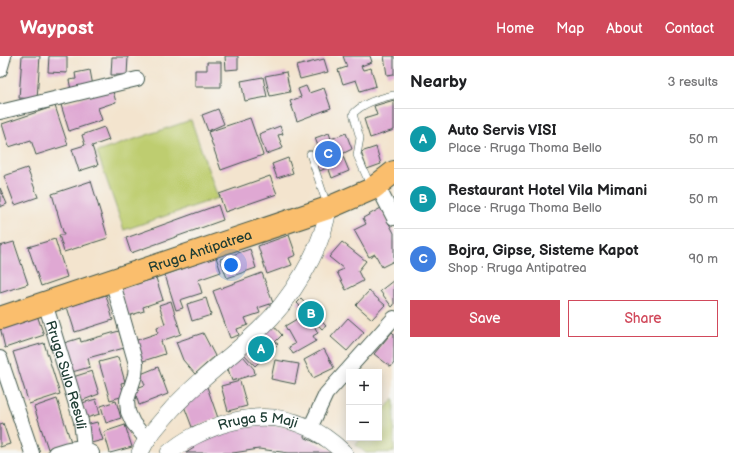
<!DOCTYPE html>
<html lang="en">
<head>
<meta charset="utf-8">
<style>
  :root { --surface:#fff; --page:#f2f2f2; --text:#202124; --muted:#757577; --line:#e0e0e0; --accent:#d1495b }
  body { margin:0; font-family:"Balsamiq Sans",sans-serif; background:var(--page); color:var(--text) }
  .controls { position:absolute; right:12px; bottom:12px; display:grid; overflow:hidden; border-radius:0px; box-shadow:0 2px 10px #0003 }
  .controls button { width:36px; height:36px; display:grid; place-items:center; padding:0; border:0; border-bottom:1px solid var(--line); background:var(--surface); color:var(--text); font:20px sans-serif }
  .you { position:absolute; left:231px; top:209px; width:14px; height:14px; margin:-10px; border:3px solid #fff; border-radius:50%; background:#1a73e8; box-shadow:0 0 0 6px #1a73e833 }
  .badge { display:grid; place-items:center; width:26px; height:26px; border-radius:50%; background:var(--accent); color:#fff; font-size:13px; font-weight:700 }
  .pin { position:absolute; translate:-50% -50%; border:2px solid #fff; box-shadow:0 1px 4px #0006 }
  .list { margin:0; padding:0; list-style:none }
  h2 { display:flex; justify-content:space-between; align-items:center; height:52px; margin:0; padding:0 16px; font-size:17px }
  h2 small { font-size:13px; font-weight:400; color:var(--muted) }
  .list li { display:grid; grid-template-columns:26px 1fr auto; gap:12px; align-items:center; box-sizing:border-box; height:60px; padding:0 16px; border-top:1px solid var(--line) }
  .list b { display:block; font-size:15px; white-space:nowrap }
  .list p { margin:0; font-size:13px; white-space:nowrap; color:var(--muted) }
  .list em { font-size:13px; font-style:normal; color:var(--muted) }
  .actions { display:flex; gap:8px; padding:12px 16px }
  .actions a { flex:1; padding:9px 0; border:1px solid var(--accent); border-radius:0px; text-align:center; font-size:14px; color:var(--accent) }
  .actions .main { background:var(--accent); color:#fff }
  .map { position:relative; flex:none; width:394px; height:397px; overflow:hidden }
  header { display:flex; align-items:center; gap:24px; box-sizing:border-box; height:56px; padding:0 20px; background:var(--accent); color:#fff }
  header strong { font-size:19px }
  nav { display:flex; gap:22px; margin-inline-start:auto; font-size:14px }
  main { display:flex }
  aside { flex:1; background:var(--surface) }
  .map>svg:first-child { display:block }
  .green { fill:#becd6f; stroke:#6e8552 }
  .building { fill:#dfa8d3 }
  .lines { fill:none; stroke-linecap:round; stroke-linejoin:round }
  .service-casing { stroke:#3f564b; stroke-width:8 }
  .minor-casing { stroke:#3f564b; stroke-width:16 }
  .tertiary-casing { stroke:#3f564b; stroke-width:18 }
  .primary-casing { stroke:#3f564b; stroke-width:24 }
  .service { stroke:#fff; stroke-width:7 }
  .minor { stroke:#fff; stroke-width:14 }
  .tertiary { stroke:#fff; stroke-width:17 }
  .primary { stroke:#fabe6d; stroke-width:22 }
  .labels { text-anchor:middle; stroke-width:4; stroke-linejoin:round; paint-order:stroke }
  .street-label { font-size:14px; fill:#1f3d34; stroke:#f6f6f2 }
</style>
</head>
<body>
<header>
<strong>Waypost</strong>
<nav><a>Home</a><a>Map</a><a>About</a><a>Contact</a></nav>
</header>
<main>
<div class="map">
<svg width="394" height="397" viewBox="0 0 394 397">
  <rect width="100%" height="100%" fill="#f6f6f2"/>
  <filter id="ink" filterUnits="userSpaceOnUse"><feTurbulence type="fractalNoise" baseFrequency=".025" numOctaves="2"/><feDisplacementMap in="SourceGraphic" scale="8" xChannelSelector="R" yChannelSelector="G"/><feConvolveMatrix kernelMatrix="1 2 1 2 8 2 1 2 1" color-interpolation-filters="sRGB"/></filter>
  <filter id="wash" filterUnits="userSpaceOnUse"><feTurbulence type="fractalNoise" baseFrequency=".012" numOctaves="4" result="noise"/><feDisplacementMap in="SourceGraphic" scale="16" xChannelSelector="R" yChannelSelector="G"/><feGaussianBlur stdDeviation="0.9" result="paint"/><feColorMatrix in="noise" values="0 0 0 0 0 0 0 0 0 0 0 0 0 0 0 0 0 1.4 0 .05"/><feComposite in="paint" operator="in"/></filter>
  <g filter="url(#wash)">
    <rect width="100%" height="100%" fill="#f3e4ce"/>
    <!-- green -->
    <path class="green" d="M191,64L218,142L124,174L97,96Z
      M394,342V396L366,397L356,389L361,382H379V360Z"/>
    <g id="blocks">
      <!-- building -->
      <path class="building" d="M22,0H40L37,43L19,42Z
        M49,0H67V17L48,16Z
        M225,0H238V13L226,14Z
        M343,0H370L372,6L361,10L363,14L371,12L376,30L360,35L356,24L343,28L338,14L347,11Z
        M384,0H394V18L387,19Z
        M112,1H128L127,19H111Z
        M324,3L328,16L300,23L296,10Z
        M207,6H221V31H195V14H207Z
        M90,14L93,30L71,34L69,24L76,23L75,17Z
        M286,16L290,36L270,40L265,20Z
        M263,21L267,41L245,45L241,25Z
        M306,30L309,37L324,32L331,52L297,65L290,45L301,41L298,33Z
        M112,32L116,46L98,52L102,64L69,75L61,49Z
        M394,44V74L370,82L364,63L377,59L374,50Z
        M55,50L68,89L36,99L31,84L9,91L2,68Z
        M218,53L224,68L208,75L202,59Z
        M250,62L263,99L221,114L208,76Z
        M280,70L283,78L278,79L283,92L266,98L259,78Z
        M104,71L109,84L92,90L98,109L79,115L72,93L85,89L82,79Z
        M329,77L331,83L346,77L352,93L342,98L349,115L332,122L328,111L320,115L314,101L321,98L315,82Z
        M376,91L381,108L367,113L361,96Z
        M288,102L293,117L277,122L272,108Z
        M27,112L38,141L15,149L4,120Z
        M270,120L277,138L225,156L219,138Z
        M91,125L108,182L64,196L59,179H64L52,138Z
        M0,132L7,148L0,151Z
        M218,149L223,164L131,197L126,182Z
        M381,152L394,177V205L382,211L375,198L369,201L354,174L366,168L363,162Z
        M289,179L296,199L289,202L292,209L267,218L258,190Z
        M55,183L67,221L41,230L28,191Z
        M14,186L28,228L0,237V190Z
        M342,186L366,205L358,215L363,225L346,234L337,216L344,213L329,201Z
        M250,193L256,212L227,222L220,203Z
        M216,201L221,216L198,224L202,237L180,244L183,252L176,254L165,219Z
        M262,217L273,247L258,252L260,257L245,262L248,269L237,273L239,279L230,282L213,235Z
        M156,222L163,244L143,251L144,255L128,260L120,233Z
        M394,224V249L392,251L380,235Z
        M369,235L385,249L372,263L356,249Z
        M106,239L113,264L75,276L67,251Z
        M206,242L211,259L192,265L187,248Z
        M301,243L326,270L322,273L297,247Z
        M171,245L181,278L161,285L165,298L140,306L134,285L158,277L157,271L165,268L159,249Z
        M307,257L318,277L313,280L316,285L293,298L289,291L295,288L285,270Z
        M37,259L44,279L5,292L0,271Z
        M348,262L364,276L347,295L331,281Z
        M273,269L282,279L275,286L278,288L255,310L244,298Z
        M119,275L124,292L88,302L90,311L72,316L64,287L80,282L81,286Z
        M392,276L394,278V307L391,311L374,298Z
        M203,277L215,300L195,318L183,304L176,286Z
        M44,287L60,338L29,348L13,296Z
        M324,293L334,312L313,322L304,304Z
        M243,300L254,313L255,318L232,325L228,313Z
        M118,301L125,326L121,327L124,340L110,344L99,306Z
        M275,304L299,308L295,328L271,323Z
        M158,311L168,338L139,349L134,333L145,329L141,318Z
        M92,315L99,338L81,345L73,321Z
        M240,325L247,350L228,355L221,330Z
        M206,328L218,362L192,371L184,350Z
        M57,343L71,386L48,393L34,351Z
        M96,343L100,358L86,362L82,347Z
        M116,345L121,362L106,367L101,350Z
        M97,366L103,384L91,387L86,369Z
        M3,367L10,388L0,391V368Z
        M125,369L132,391L110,397L104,376Z
        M240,369L281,370L305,377L304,381L338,397H289L259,393L233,397H186L194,392L191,387Z"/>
    </g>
  </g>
  <g filter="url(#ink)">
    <use href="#blocks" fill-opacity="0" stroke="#3f564b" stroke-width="1"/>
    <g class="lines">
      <defs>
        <path id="service" d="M310,98L327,149
          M371,131L357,99L360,82L353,58C362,47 380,42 394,39"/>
        <g id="minor">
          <path d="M0,14L4,0"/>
          <path d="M0,56L137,23"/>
          <path d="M377,129L394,162"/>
          <path d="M112,224L136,308L135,319L127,344L128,356L133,367L147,384"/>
          <path id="s1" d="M45,247L81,365L84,392"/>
          <path d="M0,302L32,397"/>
          <path d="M310,372L326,338L394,262"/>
          <path d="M55,397C69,392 79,389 92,397"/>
        </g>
        <g id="tertiary">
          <path d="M140,397C147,380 160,367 172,353C198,324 231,301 259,274C290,245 323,193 328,152"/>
          <path id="s2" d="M169,397C185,383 201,376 220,369C268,353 308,362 344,397"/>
        </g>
        <g id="primary">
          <path id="s3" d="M0,262L328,152L372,133L394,116"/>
        </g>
      </defs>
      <!-- service casing -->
      <use href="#service" class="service-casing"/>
      <!-- minor casing -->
      <use href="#minor" class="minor-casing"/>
      <!-- tertiary casing -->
      <use href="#tertiary" class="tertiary-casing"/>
      <!-- primary casing -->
      <use href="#primary" class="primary-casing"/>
      <!-- service -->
      <use href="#service" class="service"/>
      <!-- minor -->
      <use href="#minor" class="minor"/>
      <!-- tertiary -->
      <use href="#tertiary" class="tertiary"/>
      <!-- primary -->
      <use href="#primary" class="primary"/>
    </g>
  </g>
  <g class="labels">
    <!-- street labels -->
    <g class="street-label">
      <text dy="5" stroke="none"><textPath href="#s3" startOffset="211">Rruga Antipatrea</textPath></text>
      <text dy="5" stroke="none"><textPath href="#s1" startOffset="75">Rruga Sulo Resuli</textPath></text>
      <text dy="5" stroke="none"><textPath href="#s2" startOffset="97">Rruga 5 Maji</textPath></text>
    </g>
  </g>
</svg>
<div class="controls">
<button>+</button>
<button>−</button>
</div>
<div class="you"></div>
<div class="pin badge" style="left:261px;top:293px;background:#0f9aa8">A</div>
<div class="pin badge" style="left:311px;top:258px;background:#0f9aa8">B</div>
<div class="pin badge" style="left:328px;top:98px;background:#3f7fe0">C</div>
</div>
<aside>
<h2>Nearby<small>3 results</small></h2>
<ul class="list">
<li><span class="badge" style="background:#0f9aa8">A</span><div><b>Auto Servis VISI</b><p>Place · Rruga Thoma Bello</p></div><em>50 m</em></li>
<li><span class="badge" style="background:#0f9aa8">B</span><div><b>Restaurant Hotel Vila Mimani</b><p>Place · Rruga Thoma Bello</p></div><em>50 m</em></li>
<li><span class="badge" style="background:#3f7fe0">C</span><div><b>Bojra, Gipse, Sisteme Kapot</b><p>Shop · Rruga Antipatrea</p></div><em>90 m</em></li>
</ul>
<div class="actions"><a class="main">Save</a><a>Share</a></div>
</aside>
</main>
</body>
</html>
